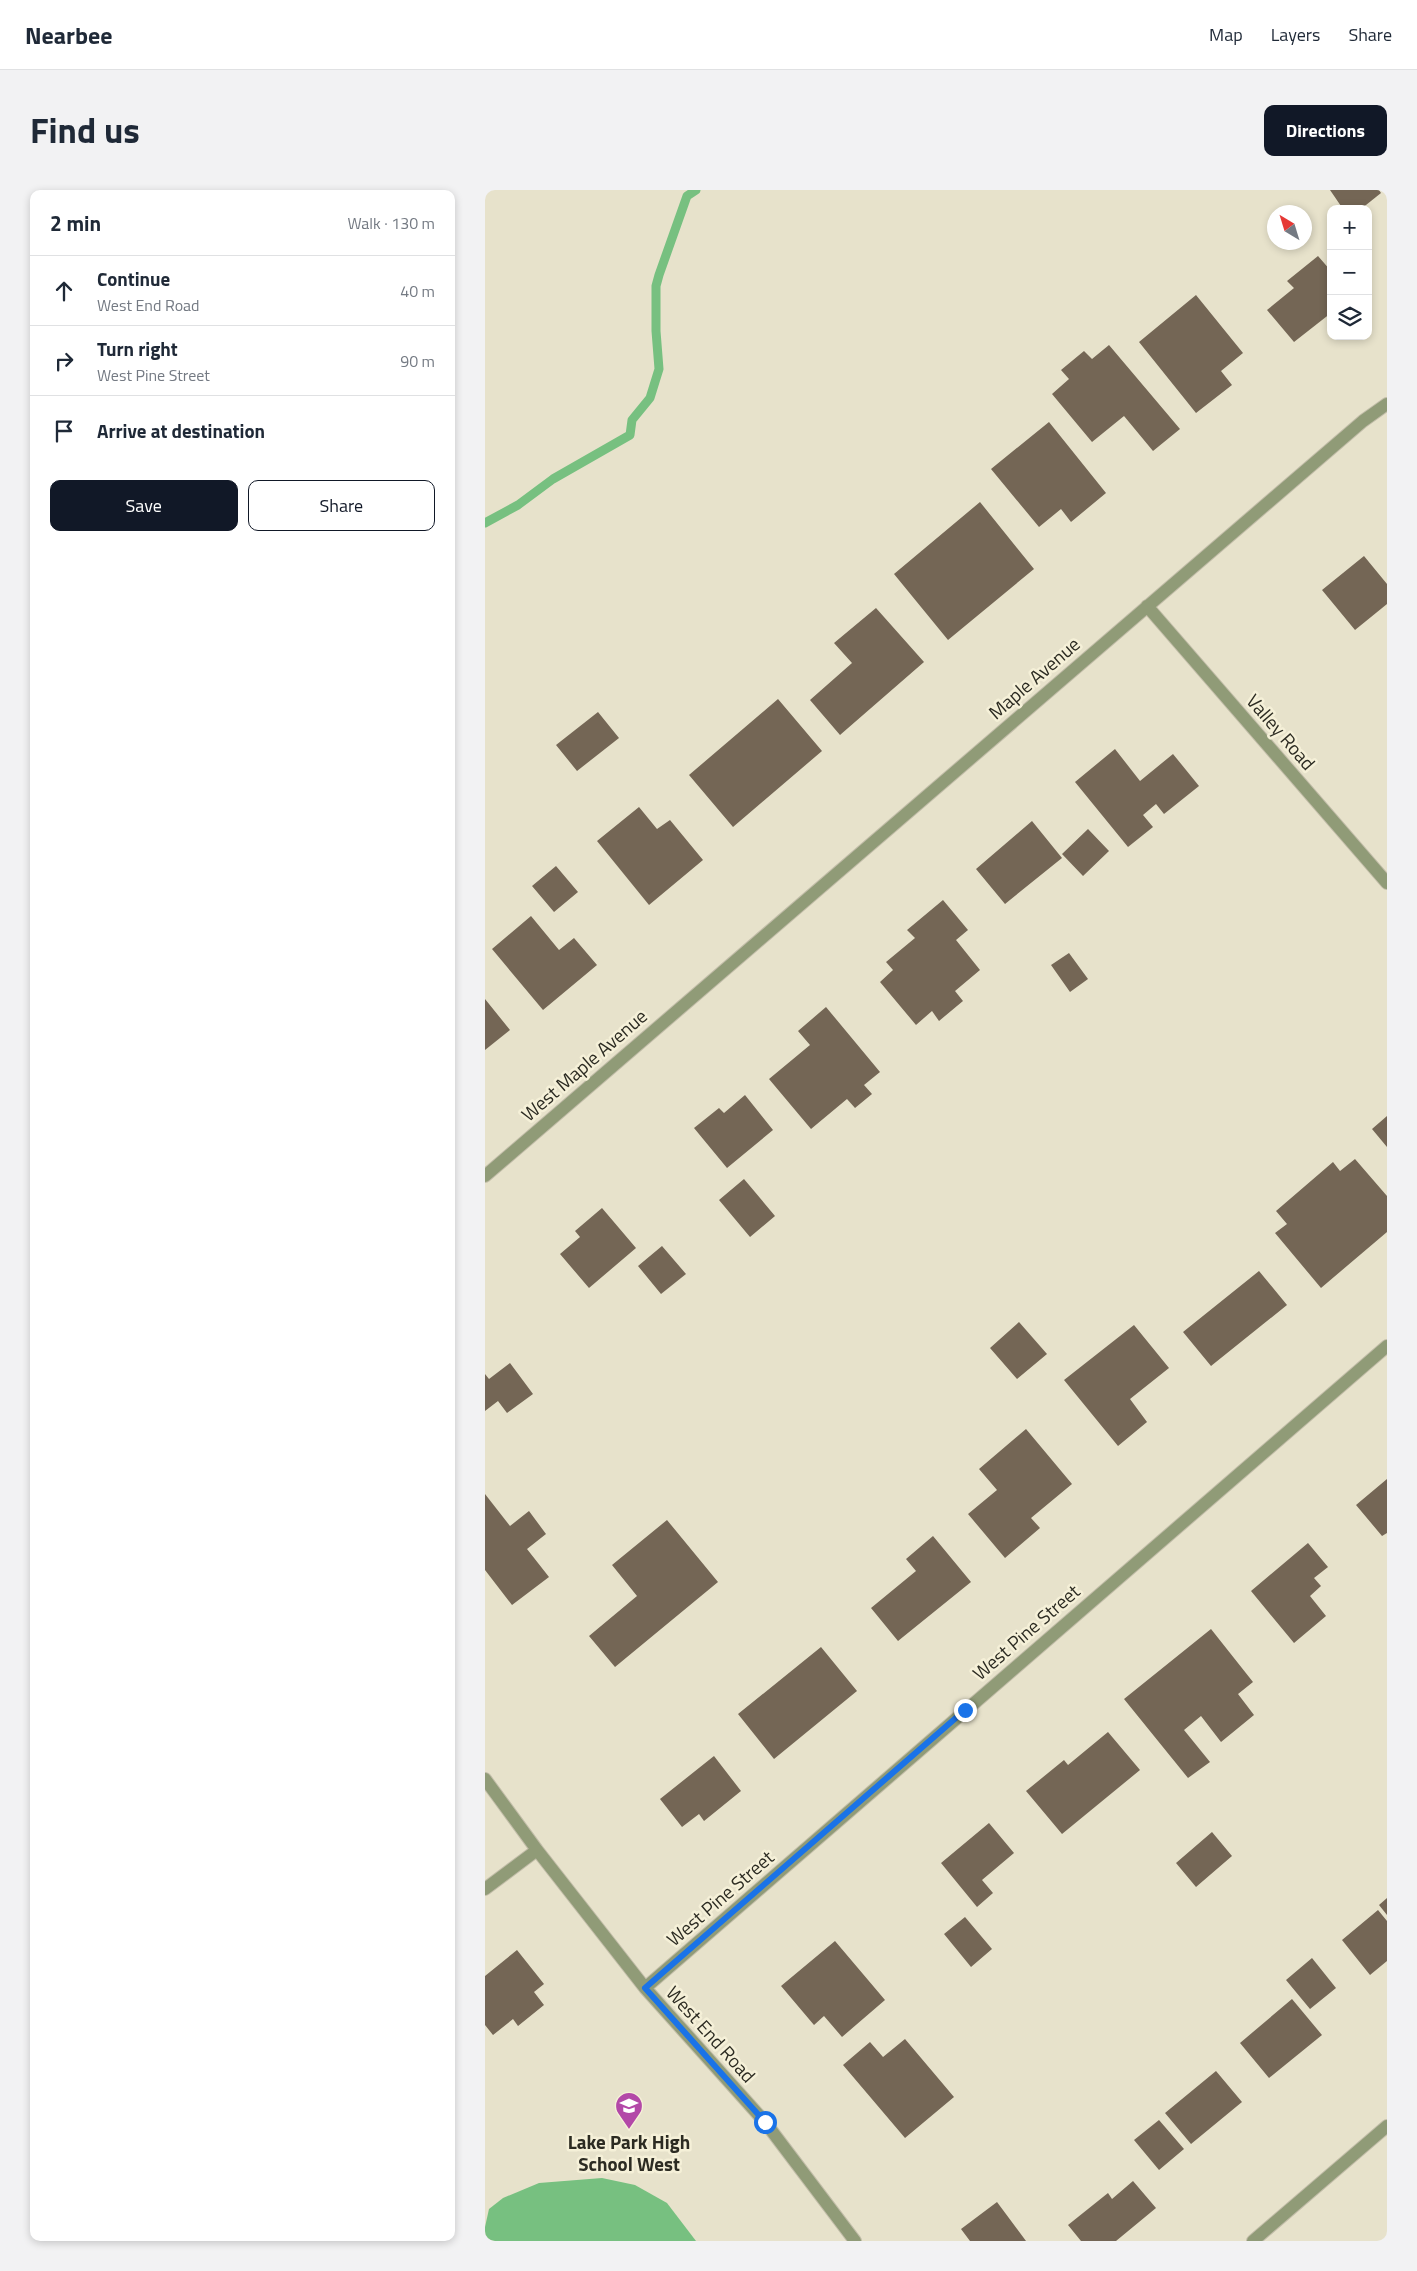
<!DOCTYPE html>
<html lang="en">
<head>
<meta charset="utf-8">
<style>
  :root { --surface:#fff; --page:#f2f2f3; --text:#1f2937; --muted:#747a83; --line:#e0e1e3; --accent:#111827 }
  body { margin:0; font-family:"Titillium Web",sans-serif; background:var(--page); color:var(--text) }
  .controls { position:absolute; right:15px; top:15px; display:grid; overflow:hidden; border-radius:10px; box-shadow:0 2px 8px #0003 }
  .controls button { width:45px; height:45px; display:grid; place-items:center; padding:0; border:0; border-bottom:1px solid var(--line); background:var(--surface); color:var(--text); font:25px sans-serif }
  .compass { position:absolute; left:782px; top:15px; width:45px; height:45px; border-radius:50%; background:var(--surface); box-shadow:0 2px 8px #0003; rotate:322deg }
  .stop { position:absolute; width:15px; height:15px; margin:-11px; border:4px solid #1a73e8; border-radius:50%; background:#fff }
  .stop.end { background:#1a73e8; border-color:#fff; box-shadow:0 1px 5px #0008 }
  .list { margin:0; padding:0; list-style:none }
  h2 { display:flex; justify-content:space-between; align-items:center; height:65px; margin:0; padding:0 20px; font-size:21px }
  h2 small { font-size:16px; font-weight:400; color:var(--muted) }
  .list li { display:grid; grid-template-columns:32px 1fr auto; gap:15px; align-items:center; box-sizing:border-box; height:70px; padding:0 20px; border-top:1px solid var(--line) }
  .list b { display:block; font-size:19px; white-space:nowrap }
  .list p { margin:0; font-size:16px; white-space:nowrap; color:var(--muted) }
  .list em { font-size:16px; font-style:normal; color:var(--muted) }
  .actions { display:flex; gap:10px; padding:15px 20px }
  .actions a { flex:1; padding:11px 0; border:1px solid var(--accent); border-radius:10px; text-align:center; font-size:18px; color:var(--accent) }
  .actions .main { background:var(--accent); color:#fff }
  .icon { flex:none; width:28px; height:28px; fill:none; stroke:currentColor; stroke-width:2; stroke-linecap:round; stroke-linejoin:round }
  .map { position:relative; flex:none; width:902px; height:2051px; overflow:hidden; border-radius:10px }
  header { display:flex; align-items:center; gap:30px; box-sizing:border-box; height:70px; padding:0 25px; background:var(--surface); border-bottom:1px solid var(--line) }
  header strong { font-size:24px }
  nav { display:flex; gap:28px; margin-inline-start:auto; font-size:18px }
  .intro { display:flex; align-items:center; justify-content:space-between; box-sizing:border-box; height:120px; padding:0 30px }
  h1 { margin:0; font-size:35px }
  .button { padding:12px 22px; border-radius:10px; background:var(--accent); color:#fff; font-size:18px; font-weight:700 }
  main { display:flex; gap:30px; padding:0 30px }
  aside { flex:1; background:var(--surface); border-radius:10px; box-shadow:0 2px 8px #0003 }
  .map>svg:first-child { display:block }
  .water { fill:#77c080 }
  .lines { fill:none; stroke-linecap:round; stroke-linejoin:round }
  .stream { stroke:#77c080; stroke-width:9 }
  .building { fill:#746655 }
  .minor-casing { stroke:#c2bda9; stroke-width:14 }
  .minor { stroke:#909b77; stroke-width:12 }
  .route { stroke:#1a73e8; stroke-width:6 }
  .labels { text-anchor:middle; stroke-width:5; stroke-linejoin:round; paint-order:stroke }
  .street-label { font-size:19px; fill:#2c2b22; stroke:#f5f0d8 }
  .poi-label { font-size:19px; font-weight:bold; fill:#2c2b22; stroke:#f5f0d8 }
</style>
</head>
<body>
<header>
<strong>Nearbee</strong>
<nav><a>Map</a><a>Layers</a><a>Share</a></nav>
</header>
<div class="intro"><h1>Find us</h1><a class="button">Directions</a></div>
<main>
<aside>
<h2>2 min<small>Walk · 130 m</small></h2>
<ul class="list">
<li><svg class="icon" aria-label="ahead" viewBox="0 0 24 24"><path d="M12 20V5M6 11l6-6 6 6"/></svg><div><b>Continue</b><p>West End Road</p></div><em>40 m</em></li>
<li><svg class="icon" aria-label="right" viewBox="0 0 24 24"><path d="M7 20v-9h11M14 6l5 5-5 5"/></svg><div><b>Turn right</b><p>West Pine Street</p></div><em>90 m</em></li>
<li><svg class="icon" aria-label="arrive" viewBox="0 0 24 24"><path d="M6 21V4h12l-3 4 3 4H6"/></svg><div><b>Arrive at destination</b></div></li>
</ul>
<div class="actions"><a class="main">Save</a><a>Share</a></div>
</aside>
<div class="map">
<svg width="902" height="2051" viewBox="0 0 902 2051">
  <rect width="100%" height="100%" fill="#e7e2cb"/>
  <!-- water -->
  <path class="water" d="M117,1988L150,1995L182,2013L211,2051H0V2037L4,2019L18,2008L54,1993Z"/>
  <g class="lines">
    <!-- stream -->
    <path class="stream" d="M0,333L33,315L68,289L145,245L147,230L165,208L174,179L171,141V96L174,85L202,6L211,0"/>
  </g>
  <!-- building -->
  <path class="building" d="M845,0H894L896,3L876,19H858Z
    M833,66L846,81V123L809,152L782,120L809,98L802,91Z
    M711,105L758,163L736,181L747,195L711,223L654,152Z
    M624,155L695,239L668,261L639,226L607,252L567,204L584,189L576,180L599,161L607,169Z
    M564,232L621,303L586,332L576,319L554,337L506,279Z
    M495,312L549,379L463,450L409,384Z
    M879,366L902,394V414L870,440L837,400Z
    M391,418L439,472L355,545L325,510L367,473L349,453Z
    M293,509L337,561L248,637L204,585Z
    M113,522L134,548L92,581L71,555Z
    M630,559L655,591L688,564L714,596L679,624L671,614L658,625L668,637L643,657L590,592Z
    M154,617L172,639L185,630L218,670L164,715L112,651Z
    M547,631L577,668L520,714L491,679Z
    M603,639L624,661L598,686L577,664Z
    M71,676L93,702L69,722L47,696Z
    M458,710L483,740L471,750L495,780L470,801L478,811L454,831L447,821L431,835L395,792L408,780L401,772L430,748L422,740Z
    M46,726L74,760L89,748L112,775L58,820L7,759Z
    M584,763L603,789L585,802L566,775Z
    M0,809L25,840L0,860Z
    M341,817L395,882L379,895L387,904L370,918L362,909L326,939L284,889L325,855L313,841Z
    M260,905L288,940L242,978L209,938L234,918L239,923Z
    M902,926V957L887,939Z
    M870,969L902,1006V1042L836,1098L790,1043L802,1034L791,1021L848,972L855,981Z
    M259,989L290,1026L265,1047L234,1010Z
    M117,1018L151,1058L104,1098L75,1064L95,1047L90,1041Z
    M177,1056L201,1084L176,1104L153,1076Z
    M774,1081L802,1115L726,1176L698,1142Z
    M534,1132L562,1164L532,1189L505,1158Z
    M649,1135L684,1178L645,1209L662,1232L633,1256L579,1190Z
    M25,1173L48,1204L22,1223L13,1211L0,1221V1184L4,1189Z
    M541,1239L587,1294L546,1328L555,1338L520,1368L483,1324L512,1300L494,1279Z
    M902,1289V1343L897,1346L871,1315Z
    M0,1304L25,1336L44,1321L61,1344L42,1359L64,1387L27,1415L0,1380Z
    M182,1330L233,1392L130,1477L104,1446L152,1406L127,1375Z
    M448,1346L486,1392L413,1451L386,1418L431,1381L421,1369Z
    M823,1353L843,1377L829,1388L836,1396L825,1406L841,1426L809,1453L766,1401Z
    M726,1439L768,1492L753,1504L769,1525L736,1552L716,1526L699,1540L725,1572L703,1588L639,1509Z
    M336,1457L372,1501L289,1569L253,1524Z
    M623,1542L655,1580L577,1644L541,1601L579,1570L583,1575Z
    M229,1566L256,1601L219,1631L214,1624L197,1637L175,1609Z
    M504,1633L529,1663L497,1690L508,1703L492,1717L456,1673Z
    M727,1642L747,1666L711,1697L691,1673Z
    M902,1708V1725L894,1715Z
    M893,1720L902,1731V1771L885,1785L857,1750Z
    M480,1727L507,1759L486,1777L459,1744Z
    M350,1751L400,1810L357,1847L339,1826L329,1835L296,1796Z
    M32,1760L59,1794L49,1802L59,1815L33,1836L28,1829L8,1845L0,1835V1786Z
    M827,1768L851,1798L825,1819L801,1790Z
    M807,1809L837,1845L784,1888L755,1853Z
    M420,1849L469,1907L420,1948L358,1875L385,1852L398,1867Z
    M731,1881L757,1912L706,1954L680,1923Z
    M674,1930L699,1959L674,1980L649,1950Z
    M648,1991L671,2018L631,2051H596L583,2035L623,2003L627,2009Z
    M512,2012L541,2051H485L476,2039Z"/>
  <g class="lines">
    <defs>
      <path id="minor" d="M662,416L902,693
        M0,986L878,231L902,214
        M0,1589L52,1660L160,1798L280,1932L370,2051
        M0,1699L52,1660
        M160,1798L902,1156
        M768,2051L902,1936"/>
    </defs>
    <!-- minor casing -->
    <use href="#minor" class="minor-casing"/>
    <!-- minor -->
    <use href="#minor" class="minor"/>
  </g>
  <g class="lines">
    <!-- route -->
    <path class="route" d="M280,1932L160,1798L480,1520"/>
  </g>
  <!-- icons -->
  <defs>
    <symbol id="school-pin" viewBox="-11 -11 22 30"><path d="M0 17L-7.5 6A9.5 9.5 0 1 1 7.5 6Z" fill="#b348a8" stroke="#f5f0d8"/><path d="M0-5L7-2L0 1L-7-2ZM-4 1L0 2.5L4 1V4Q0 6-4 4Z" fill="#fff"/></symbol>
  </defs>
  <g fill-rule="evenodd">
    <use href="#school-pin" x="128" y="1900" width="32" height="43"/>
  </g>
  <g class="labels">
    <!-- street labels -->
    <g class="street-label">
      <text transform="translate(549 488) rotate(-41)" y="7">Maple Avenue</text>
      <text transform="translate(796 542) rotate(49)" y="7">Valley Road</text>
      <text transform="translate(99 875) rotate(-41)" y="7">West Maple Avenue</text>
      <text transform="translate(541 1442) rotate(-41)" y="7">West Pine Street</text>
      <text transform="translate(235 1708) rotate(-41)" y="7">West Pine Street</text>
      <text transform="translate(226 1844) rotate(48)" y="7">West End Road</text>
    </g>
    <!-- poi labels -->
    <g class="poi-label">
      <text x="144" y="1959">Lake Park High<tspan x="144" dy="22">School West</tspan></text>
    </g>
  </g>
</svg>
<div class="controls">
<button>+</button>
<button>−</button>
<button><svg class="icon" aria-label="layers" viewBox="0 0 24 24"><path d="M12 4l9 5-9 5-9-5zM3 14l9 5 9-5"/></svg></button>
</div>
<svg class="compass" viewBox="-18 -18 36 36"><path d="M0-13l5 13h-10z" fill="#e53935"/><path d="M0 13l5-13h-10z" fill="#747a83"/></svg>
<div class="stop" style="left:280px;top:1932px"></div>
<div class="stop end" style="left:480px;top:1520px"></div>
</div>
</main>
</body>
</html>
